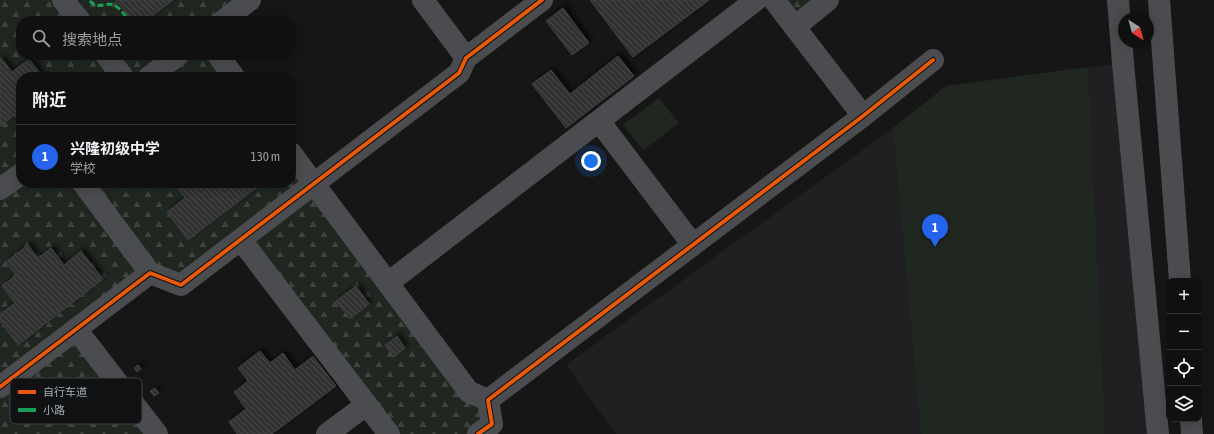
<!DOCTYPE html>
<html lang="zh">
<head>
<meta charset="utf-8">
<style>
  :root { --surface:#101010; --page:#1e1e1e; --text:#f1f3f6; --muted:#9c9d9f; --line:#303030; --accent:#2563eb }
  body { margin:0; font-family:"Asap Condensed","Noto Sans SC",sans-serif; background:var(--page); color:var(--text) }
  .controls { position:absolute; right:12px; bottom:12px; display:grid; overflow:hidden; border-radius:8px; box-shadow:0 2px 10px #0003 }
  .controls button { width:36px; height:36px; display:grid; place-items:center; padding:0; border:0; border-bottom:1px solid var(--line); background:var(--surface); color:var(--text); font:20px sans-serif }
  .compass { position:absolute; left:1118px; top:12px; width:36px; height:36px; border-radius:50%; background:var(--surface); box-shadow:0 2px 10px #0003; rotate:143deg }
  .you { position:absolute; left:591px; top:161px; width:14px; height:14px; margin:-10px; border:3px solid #fff; border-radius:50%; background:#1a73e8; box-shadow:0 0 0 6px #1a73e833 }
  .badge { display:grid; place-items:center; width:26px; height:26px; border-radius:50%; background:var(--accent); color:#fff; font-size:13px; font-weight:700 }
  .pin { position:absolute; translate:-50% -33px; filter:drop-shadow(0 1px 2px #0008) }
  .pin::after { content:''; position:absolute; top:21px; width:14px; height:12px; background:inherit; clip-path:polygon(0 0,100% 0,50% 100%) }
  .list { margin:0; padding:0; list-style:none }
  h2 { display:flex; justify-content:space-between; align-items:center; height:52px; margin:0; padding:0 16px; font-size:17px }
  h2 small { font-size:13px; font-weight:400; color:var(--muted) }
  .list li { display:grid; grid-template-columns:26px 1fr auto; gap:12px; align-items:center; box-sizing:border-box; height:64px; padding:0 16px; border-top:1px solid var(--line) }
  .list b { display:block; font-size:15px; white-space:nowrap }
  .list p { margin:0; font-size:13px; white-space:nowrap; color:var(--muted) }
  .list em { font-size:13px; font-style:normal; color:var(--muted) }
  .icon { flex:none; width:22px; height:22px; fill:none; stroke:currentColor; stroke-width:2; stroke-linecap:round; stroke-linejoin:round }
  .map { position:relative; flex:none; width:1214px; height:434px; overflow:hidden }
  .search { position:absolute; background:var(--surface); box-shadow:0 2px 10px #0003; left:16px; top:16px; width:280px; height:44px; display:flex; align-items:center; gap:10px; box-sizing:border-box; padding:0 14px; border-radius:16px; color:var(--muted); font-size:15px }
  .panel { position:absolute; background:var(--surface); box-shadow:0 2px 10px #0003; left:16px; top:72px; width:280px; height:116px; border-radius:16px }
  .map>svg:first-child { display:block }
  .built { fill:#202022 }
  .grass { fill:#202720 }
  .forest { fill:url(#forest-firs) }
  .building { fill:url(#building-back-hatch); stroke:#3f4042; filter:url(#shadow) }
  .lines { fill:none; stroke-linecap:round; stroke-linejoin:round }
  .minor { stroke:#4b4c4f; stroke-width:22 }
  .quiet { stroke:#1a9f57; stroke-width:3; stroke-dasharray:6 3; stroke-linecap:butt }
  .cycleway-casing { stroke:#101112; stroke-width:6 }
  .cycleway { stroke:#e8590c; stroke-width:4 }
  .key { fill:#101112; stroke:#3e4043; stroke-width:1 }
  .key-label { font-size:11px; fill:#a8aeb6 }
</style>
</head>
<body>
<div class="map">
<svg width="1214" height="434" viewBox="0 0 1214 434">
  <defs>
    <pattern id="forest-firs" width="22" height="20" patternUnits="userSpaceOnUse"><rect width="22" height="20" fill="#202720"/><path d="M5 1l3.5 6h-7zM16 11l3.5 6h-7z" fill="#3e443e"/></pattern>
    <pattern id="building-back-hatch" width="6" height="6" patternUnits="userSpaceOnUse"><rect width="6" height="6" fill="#303132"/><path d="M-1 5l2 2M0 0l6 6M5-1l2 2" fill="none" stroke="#4b4c4d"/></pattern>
    <filter id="shadow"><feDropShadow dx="3.5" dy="-3.5" stdDeviation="2" flood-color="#0009"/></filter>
  </defs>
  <rect width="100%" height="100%" fill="#161616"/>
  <!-- built -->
  <path class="built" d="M1123,63L1158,434H616L566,365L893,128L946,86Z"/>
  <!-- grass -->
  <path class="grass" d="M1088,67L1105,434H921L893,128L946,86Z
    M659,98L679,123L643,150L623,125Z"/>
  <!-- forest -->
  <path class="forest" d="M0,0H250L222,21H21V55H218L234,77H21V183H291V153L488,400L478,434H389L241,240L181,285L150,273L76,329L157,434H0Z
    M774,0H828L795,27Z"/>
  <!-- building -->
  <path class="building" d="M116,0H173L145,21H132Z
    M590,0H709L633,57Z
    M563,8L589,43L572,55L546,21Z
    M618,56L634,76L566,128L532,84L551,70L570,94Z
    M0,57L12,72L29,59L43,77H21V110L0,126Z
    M174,183H263L188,240L167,212L185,198Z
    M28,245L38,258L51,248L64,265L81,251L103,279L18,345L0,321V314L15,303L2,286L16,275L6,262Z
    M356,286L369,304L350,319L336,301Z
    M397,336L405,348L394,357L385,345Z
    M260,351L270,363L283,353L295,370L313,356L336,386L272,434H237L229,422L246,409L234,392L248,381L238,368Z
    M138,365L141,369L137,372L134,368Z
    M155,388L159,393L154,396L150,391Z"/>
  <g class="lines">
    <!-- minor -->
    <path class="minor" d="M63,0L80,21
      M423,0L466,58
      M774,0L863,116
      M1118,0L1123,63L1158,434
      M1159,0L1180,281
      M223,21L250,0
      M795,27L828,0
      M106,55L123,77
      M218,55L234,77
      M149,77L178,55
      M599,121L693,245
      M291,153L469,392L488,400
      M83,183L150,273
      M0,189L21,174
      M241,240L389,434
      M388,283L756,0
      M76,329L157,434
      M0,387L150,273L181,285L459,73L466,58L542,0
      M1191,419L1192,434
      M327,434L366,405
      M478,434L492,424L488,400L863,116L933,60"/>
    <!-- quiet -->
    <path class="quiet" d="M90,1C97,10 105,2 114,5C120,8 125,16 130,21"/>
    <defs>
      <path id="cycleway" d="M0,387L150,273L181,285L459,73L466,58L542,0
        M478,434L492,424L488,400L863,116L933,60"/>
    </defs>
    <!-- cycleway casing -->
    <use href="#cycleway" class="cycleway-casing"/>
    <!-- cycleway -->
    <use href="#cycleway" class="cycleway"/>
  </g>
  <!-- legend -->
  <rect x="10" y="378" width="132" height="46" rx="6" class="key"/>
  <rect x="18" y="390" width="18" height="4" fill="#e8590c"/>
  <rect x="18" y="408" width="18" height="4" fill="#1a9f57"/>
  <g class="key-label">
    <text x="43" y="396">自行车道</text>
    <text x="43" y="414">小路</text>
  </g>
</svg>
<div class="controls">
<button>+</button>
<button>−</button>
<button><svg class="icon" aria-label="locate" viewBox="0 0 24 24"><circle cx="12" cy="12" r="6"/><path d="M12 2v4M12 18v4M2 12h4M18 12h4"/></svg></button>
<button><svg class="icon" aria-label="layers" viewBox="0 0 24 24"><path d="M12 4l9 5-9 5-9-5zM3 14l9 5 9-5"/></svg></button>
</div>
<svg class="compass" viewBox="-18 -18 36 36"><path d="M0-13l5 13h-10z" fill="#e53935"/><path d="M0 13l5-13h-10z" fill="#9c9d9f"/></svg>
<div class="you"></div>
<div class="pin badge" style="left:935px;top:247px">1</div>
<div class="search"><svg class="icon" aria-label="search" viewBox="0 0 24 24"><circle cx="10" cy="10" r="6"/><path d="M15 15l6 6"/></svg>搜索地点</div>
<section class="panel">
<h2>附近<small></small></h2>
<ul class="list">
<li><span class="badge">1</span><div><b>兴隆初级中学</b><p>学校</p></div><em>130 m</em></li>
</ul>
</section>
</div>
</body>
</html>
